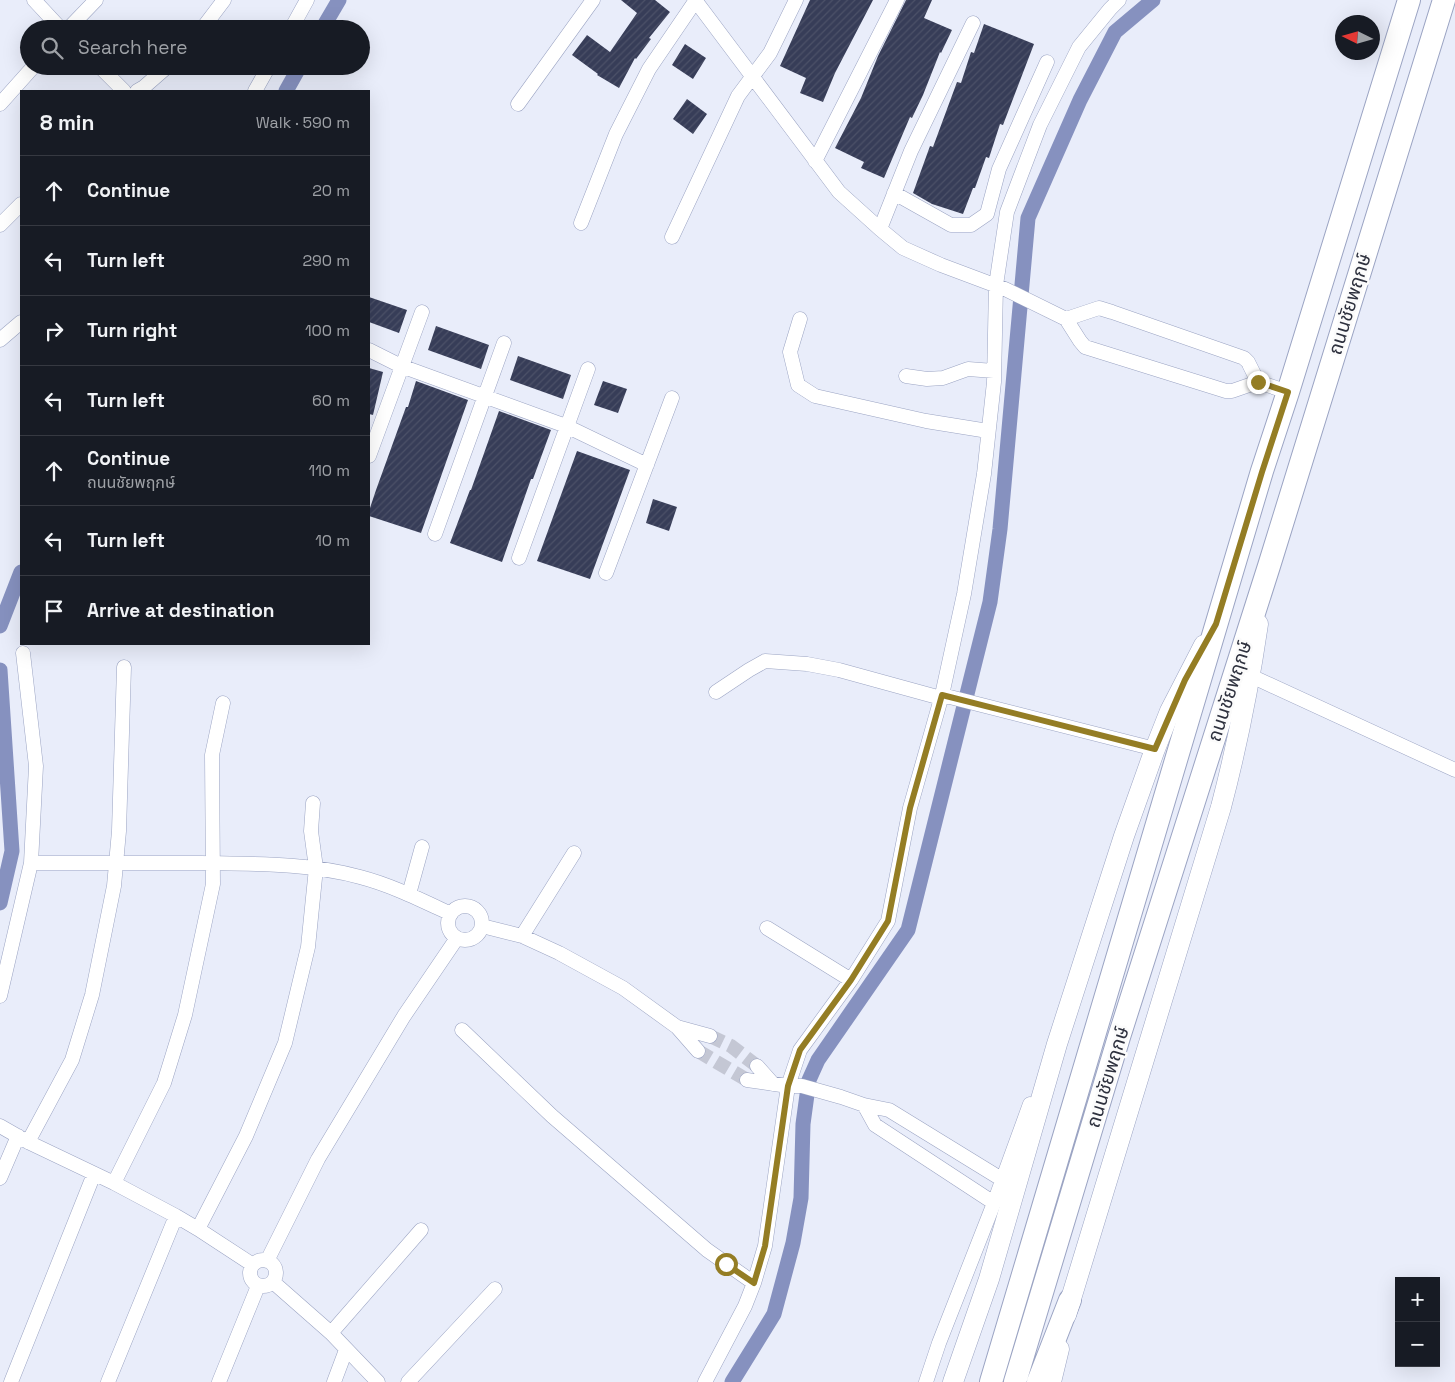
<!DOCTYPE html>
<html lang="en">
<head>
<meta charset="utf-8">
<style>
  :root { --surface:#171b24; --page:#20242c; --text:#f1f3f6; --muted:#9ea1a6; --line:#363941 }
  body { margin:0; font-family:"Space Grotesk","Noto Sans Thai",sans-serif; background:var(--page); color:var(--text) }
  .controls { position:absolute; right:15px; bottom:15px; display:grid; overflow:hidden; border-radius:0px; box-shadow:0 5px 20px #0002 }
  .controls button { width:45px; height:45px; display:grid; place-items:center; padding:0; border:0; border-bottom:1px solid var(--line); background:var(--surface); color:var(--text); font:25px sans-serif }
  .compass { position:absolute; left:1335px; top:15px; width:45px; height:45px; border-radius:50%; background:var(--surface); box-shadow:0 5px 20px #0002; rotate:275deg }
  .stop { position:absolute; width:15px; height:15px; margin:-11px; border:4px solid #947d24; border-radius:50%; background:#fff }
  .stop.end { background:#947d24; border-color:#fff; box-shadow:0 1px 5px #0008 }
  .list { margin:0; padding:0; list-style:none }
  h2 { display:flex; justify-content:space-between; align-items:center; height:65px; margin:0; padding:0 20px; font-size:21px }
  h2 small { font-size:16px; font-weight:400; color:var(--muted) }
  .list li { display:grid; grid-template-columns:32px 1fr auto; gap:15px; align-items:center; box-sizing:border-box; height:70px; padding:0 20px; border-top:1px solid var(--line) }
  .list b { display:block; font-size:19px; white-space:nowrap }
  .list p { margin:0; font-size:16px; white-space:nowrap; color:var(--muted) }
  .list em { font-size:16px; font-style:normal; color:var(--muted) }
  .icon { flex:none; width:28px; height:28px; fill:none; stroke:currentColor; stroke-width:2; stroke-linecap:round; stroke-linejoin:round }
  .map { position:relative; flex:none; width:1455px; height:1382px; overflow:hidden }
  .search { position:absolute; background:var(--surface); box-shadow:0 5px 20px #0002; left:20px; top:20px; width:350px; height:55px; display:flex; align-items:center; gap:12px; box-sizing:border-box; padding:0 18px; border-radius:28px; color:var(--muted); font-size:19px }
  .panel { position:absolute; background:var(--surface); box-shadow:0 5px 20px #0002; left:20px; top:90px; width:350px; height:555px; border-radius:0px }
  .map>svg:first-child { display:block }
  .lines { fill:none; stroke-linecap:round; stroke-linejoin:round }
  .canal { stroke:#8691bf; stroke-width:15 }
  .building { fill:url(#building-hatch) }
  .minor-tunnel { stroke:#c4c7d4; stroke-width:14; stroke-dasharray:14 7; stroke-linecap:butt }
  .minor-casing { stroke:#9ba4c3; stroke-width:15 }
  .secondary-casing { stroke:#9ba4c3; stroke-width:21 }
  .primary-casing { stroke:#9ba4c3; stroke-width:24 }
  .minor { stroke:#fff; stroke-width:14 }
  .secondary { stroke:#fff; stroke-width:20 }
  .primary { stroke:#fff; stroke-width:22 }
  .route { stroke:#947d24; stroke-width:6 }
  .labels { text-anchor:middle; stroke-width:5; stroke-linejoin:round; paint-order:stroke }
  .street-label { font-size:19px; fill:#2e313e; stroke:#fbfbfb }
</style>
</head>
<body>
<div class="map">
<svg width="1455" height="1382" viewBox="0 0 1455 1382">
  <defs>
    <pattern id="building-hatch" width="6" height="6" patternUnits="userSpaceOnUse" patternTransform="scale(1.25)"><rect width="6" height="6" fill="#373d58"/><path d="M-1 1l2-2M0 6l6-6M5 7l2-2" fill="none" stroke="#4c5168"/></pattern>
  </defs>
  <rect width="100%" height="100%" fill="#e9edfa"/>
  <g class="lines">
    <!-- canal -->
    <path class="canal" d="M322,29L339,0
      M286,91L300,66
      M0,626L21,572
      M0,670L12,851L0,903
      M732,1382L774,1314L793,1243L801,1198L803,1124L809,1080L818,1060L908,930L990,602L1000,529L1028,218L1080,100L1115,32L1153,0"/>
  </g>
  <!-- building -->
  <path class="building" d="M621,0H655L670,12L649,38L651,39L636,59L635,58L619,88L597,75L598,74L572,55L587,35L610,52L637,13Z
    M810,0H873L835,73L823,102L800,93L806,78L780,66Z
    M906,0H932L924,18L952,30L941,53L940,52L923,95L912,118L910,117L884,178L861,168L864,162L835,148L861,98L878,56Z
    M984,24L1034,44L1003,125L1000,124L989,158L986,157L975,188H973L963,214L932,204L913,193L930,146L933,147L957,82L961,83L971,52L974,53Z
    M685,44L706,58L693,79L672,65Z
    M687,99L707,114L693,134L673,119Z
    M369,297L407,310L399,333L369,322Z
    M436,326L489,345L481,369L428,350Z
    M518,356L571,375L563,399L510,380Z
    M369,368L383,372L373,415L369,414Z
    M416,381L468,400L421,533L369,516V511L376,490L406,407H408Z
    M603,381L627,389L618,413L594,405Z
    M499,411L551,430L533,479H531L502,562L450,543L470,490H471Z
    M577,451L630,470L590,579L537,561Z
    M653,499L677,507L669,531L646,523Z"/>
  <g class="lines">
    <!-- minor-tunnel -->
    <path class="minor-tunnel" d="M710,1036L731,1046L757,1066
      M698,1051L747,1080"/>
    <defs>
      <path id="minor" d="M34,0L61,29
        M695,0L839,192L880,229L903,248L941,265L1005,289L1066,319L1080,341L1085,347L1226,391H1232L1258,382L1288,392
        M68,29L96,0
        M202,29L224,0
        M291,29L307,0
        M99,66L124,91
        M137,91L144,87L168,66
        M255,91L269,66
        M0,104L34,66
        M518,104L593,0
        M815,161L897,0
        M894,193L951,225H971L987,214L999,169L1047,62
        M581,223L616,134L649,69L696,0
        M0,225L21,204
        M880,229L911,151L973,23
        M672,237L738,96L770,53L796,0
        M800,319L790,352L798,385L815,396L926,421L988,431
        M1066,319L1099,308L1112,312L1244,358L1248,362L1258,382
        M0,340L21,322
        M369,350L401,366L566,426L647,465
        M906,376L927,379L943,378L968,369L994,371
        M369,456L422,312
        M435,534L504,343
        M519,558L588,369
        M606,573L672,398
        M1251,676L1455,770
        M716,692L749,670L765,661L807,664L839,670L941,698
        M942,695L1155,749
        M31,863C88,863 145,863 202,863C254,864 309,863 360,877C391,885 421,900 451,914
        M409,894L422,847
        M448 923a17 17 0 1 1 34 0a17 17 0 1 1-34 0Z
        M482,926L522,936L559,953L623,988L677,1027L698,1051
        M767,928L851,980
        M522,936L574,853
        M0,996L31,863L36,766L23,653
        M677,1027L710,1036
        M462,1030L552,1116L707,1250L754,1283
        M757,1066L773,1084
        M747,1080L788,1086H802L841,1097L864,1105L889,1110L1003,1180
        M864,1105L875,1125L994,1203
        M0,1126L28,1142L114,1183L176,1216L198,1229L253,1265
        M28,1142L72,1060L92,995L114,886L119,831L124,667
        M0,1178L18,1136
        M114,1183L164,1083L185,1015L213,884L212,755L223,703
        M198,1229L246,1136L285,1043L308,947L316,868L311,831L313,803
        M250 1273a13 13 0 1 1 26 0a13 13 0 1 1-26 0Z
        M267,1261L318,1159L404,1016L457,938
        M273,1282L331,1333L378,1382
        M331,1333L421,1230
        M11,1382L94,1174
        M108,1382L176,1216
        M219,1382L258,1286
        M334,1382L346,1350
        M408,1382L495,1289
        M705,1382L745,1306L754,1283L765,1246L788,1086L800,1050L851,980L888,921L910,808L942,695L964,594L984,474L994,382L996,285L1007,212L1040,125L1079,47L1110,9L1119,0
        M926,1382L939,1343L994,1203L1030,1104"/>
      <path id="secondary" d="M1066,1315L1221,807C1237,746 1249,686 1258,624
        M953,1382L989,1279L1057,1044L1124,836L1155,749L1170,711L1204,645
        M1051,1382L1059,1349"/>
      <path id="primary" d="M991,1382L1262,471L1288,392L1409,0
        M1015,1382L1119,1037L1269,566L1444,0
        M1038,1382L1070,1300"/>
    </defs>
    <!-- minor casing -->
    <use href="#minor" class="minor-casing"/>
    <!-- secondary casing -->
    <use href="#secondary" class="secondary-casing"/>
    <!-- primary casing -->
    <use href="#primary" class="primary-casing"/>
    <!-- minor -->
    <use href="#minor" class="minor"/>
    <!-- secondary -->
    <use href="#secondary" class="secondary"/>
    <!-- primary -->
    <use href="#primary" class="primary"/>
  </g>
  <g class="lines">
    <!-- route -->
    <path class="route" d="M726,1264L754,1283L765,1246L788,1086L800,1050L851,980L888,921L910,808L942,695L1155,749L1185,680L1216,624L1262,472L1288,392L1258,382"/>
  </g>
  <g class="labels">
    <!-- street labels -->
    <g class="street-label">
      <text transform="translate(1349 304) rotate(-73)" y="7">ถนนชัยพฤกษ์</text>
      <text transform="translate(1229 691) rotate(-72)" y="7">ถนนชัยพฤกษ์</text>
      <text transform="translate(1107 1077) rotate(-73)" y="7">ถนนชัยพฤกษ์</text>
    </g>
  </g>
</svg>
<div class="controls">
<button>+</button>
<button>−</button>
</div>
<svg class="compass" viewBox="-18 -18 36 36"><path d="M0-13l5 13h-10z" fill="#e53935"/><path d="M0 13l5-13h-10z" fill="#9ea1a6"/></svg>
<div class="stop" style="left:726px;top:1264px"></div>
<div class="stop end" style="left:1258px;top:382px"></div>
<div class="search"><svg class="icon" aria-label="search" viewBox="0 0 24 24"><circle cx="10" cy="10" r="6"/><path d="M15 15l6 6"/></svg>Search here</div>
<section class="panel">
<h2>8 min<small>Walk · 590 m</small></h2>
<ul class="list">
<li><svg class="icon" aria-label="ahead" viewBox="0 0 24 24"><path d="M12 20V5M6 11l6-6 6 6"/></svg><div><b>Continue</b></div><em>20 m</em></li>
<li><svg class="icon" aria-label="left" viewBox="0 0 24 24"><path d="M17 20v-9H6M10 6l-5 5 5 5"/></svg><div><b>Turn left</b></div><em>290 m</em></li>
<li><svg class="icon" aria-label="right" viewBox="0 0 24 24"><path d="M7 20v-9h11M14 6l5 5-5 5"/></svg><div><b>Turn right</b></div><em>100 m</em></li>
<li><svg class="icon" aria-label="left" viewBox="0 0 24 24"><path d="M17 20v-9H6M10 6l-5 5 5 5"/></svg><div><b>Turn left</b></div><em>60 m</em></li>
<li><svg class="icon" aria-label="ahead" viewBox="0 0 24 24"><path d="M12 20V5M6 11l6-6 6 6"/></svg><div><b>Continue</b><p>ถนนชัยพฤกษ์</p></div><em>110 m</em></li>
<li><svg class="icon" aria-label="left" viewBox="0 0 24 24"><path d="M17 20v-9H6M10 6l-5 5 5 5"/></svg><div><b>Turn left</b></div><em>10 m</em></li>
<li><svg class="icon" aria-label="arrive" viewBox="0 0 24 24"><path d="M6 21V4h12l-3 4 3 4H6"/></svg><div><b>Arrive at destination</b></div></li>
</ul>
</section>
</div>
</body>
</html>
